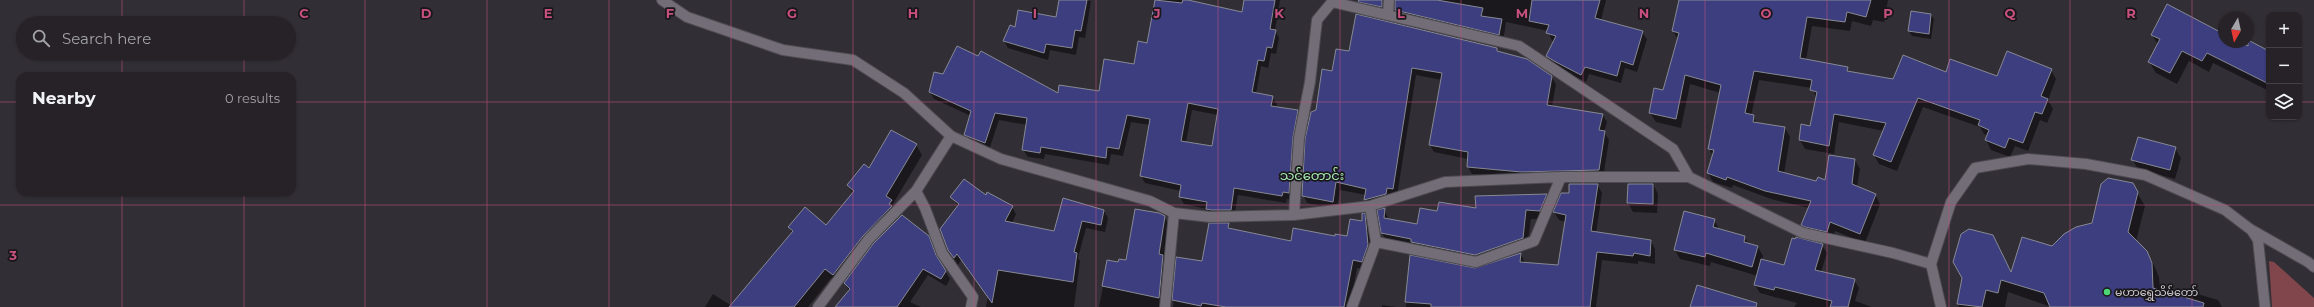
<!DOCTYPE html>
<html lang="en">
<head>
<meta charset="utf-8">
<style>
  :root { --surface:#262228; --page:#2e2a30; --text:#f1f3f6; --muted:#a4a4a8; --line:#423f45 }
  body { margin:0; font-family:Montserrat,"Noto Sans Myanmar",sans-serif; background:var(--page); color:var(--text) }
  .controls { position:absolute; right:12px; top:12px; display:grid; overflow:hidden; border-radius:8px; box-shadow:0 1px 3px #0004 }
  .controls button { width:36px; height:36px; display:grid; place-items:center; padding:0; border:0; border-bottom:1px solid var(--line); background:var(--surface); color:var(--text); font:20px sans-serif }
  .compass { position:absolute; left:2218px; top:12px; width:36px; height:36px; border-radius:50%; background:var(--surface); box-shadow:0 1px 3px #0004; rotate:189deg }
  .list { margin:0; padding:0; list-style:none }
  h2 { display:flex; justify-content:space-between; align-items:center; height:52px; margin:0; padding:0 16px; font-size:17px }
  h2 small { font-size:13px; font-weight:400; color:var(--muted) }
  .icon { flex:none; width:22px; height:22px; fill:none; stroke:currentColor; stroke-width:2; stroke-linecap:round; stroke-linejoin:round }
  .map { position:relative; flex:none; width:2314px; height:307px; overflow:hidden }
  .search { position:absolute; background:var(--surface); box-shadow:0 1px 3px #0004; left:16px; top:16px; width:280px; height:44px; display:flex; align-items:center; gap:10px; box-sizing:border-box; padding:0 14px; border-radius:22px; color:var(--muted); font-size:15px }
  .panel { position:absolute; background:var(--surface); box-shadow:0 1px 3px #0004; left:16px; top:72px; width:280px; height:124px; border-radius:12px }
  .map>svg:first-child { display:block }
  .green { fill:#81464b }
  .shadow { fill:#0007; fill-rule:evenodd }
  .building { fill:#3c3e7f; stroke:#878993; fill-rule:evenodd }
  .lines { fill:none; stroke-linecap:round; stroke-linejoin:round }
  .minor-casing { stroke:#4e4a51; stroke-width:12 }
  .minor { stroke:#726d76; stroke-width:10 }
  .grid { fill:none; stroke:#c75080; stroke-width:1; stroke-opacity:0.55 }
  .poi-dot { fill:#4dd676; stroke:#19171a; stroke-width:1.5 }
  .labels { text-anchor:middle; stroke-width:3.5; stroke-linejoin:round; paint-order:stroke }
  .poi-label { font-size:11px; fill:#d4d1d6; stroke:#19171a; text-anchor:start }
  .quarter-label { font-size:13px; fill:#a7eab4; stroke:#19171a }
  .grid-label { font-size:13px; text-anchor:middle; font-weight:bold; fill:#c75080; stroke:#19171a; stroke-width:3.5; stroke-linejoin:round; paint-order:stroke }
</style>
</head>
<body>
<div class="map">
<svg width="2314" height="307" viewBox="0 0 2314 307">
  <rect width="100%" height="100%" fill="#322e35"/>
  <!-- green -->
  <path class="green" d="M2269,261L2274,262L2314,298V307H2272Z"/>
  <!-- shadow -->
  <path class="shadow" d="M1060,0L1091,1L1085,38L1079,37L1076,55L1050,50L1048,60L1008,48L1004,41L1016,28L1057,18Z
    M1156,0H1180L1242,13L1245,0H1280L1275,30L1279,38L1276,54L1271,53L1268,68L1261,66L1256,94L1272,97L1277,104L1276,108L1297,111L1301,118L1293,200L1287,199L1286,203L1238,195L1234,217L1211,216L1207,209L1184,204L1180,197L1181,191L1145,183L1141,176L1150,125L1131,122L1123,156L1111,154L1109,165L1045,154L1044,159L1028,157L1023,150L1027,125L999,120L989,150L969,142L965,135L971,116L934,99L930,92L1059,95L1099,92L1135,65L1148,44ZM1192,110L1218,115L1213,147L1186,142Z
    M1360,0H1606L1601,20L1642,32L1647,39L1637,72L1625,68L1621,83L1589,74L1586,82L1551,64L1547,56L1554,41H1552L1548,31L1506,22L1503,42L1400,18L1396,10L1395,1L1387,4L1386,14L1364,9Z
    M1685,0H1888L1884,22L1873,20L1871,26L1852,21L1850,31L1812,26L1806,60L1847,68L1849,72L1894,80L1946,73L1998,77L2051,70L2056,79L2048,100L2053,109L2047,123L2040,120L2028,151L2015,146L2010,157L1991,150L1986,140L1988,136L1984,134L1980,127L1923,107L1897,171L1879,164L1874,155L1884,131L1839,122L1834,154L1805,149L1800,140L1802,125L1811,127L1817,100L1812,88L1759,80L1751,116L1758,124L1785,128L1790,137L1784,174L1817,182H1825L1855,160L1860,169L1857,187L1875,194L1880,204L1865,243L1835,231L1832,240L1808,234L1802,225L1809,208L1771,199L1733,185L1732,188L1713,182L1708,173L1713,156L1709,149L1721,93L1690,84L1681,128L1656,122L1650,113L1664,91L1678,40L1673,31Z
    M1912,12L1931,15L1934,19L1931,39L1912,36L1909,31Z
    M2152,35H2224V42H2238L2243,45L2248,41L2269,52V91L2213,63L2209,72L2189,61L2177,84L2156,73L2149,62L2158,45Z
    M1496,48L1499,52L1551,77L1556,84L1552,107L1603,115L1607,122L1604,132L1609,140L1603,178L1526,180L1472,174L1468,167V159L1434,152L1430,145L1442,80L1416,75L1397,196L1369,207L1365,200L1366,195L1340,190L1337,209L1307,203L1303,195L1317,110L1333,72L1350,52Z
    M916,145L922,155L893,204L897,211L840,285L831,278L808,307H705L713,294L732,306L792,233L789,227H826L853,194L848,185L869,169Z
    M2175,148L2181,158L2175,179L2138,169L2132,159Z
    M1597,184L1602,193L1596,233L1651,241L1655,249V264L1638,261V264L1602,260L1596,307H1406L1411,257L1475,269L1521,254L1525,263L1559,266L1566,222L1559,220L1554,212L1570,194Z
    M1653,184L1658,194L1657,213L1633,212L1628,203Z
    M2132,184L2145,206L2136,241L2146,251L2154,265L2159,277L2160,291L2186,299L2194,293L2218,300L2222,307H2051L2008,292L2005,307H1959L1958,304L1963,278L1993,236L2012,273L2093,224Z
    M1546,195L1551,203L1544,219H1531L1527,247L1481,263L1387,242L1382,233L1384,209L1389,220L1417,226L1438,213L1477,209Z
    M952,197H986L1012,207L1016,214L1012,223L1055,232L1104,211L1108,218L1105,232L1086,228L1078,258L1080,261L1074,307H986L988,297L961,260L958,265L949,250L958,206Z
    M1364,214L1369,222L1372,253L1366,270L1357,268L1350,307H1173L1177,258L1203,263L1228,224L1231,229L1291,242L1347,237L1362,222Z
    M1164,217L1170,226L1164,258L1168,265L1165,307H1099L1108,261L1119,263L1127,261Z
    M1714,220L1720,230L1744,237L1749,244L1758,247L1763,256L1762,261L1785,266L1822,245L1827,253L1821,272L1854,280L1859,288L1855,301L1872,307H1794L1797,303L1760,293L1755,285L1758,276L1711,262L1710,266L1680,259L1675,250Z
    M928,237L939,261L950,279L946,286L928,275L910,302L921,307H836L849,291L845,284Z
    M1382,305L1396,307H1382Z"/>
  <!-- building -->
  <path class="building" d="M1059,0H1087L1081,31L1075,30L1072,48L1046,44L1044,53L1003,41L1010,25L1015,27L1018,10L1056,17Z
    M1155,0L1182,3L1183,0H1188L1242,12L1244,0H1275L1270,29L1276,30L1272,48L1267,47L1264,61L1258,60L1252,92L1273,96L1271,106L1298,110L1293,137L1289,193L1283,192L1282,196L1234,188L1231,210H1211L1206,209L1207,202L1179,197L1181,185L1140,176L1150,119L1127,115L1119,149L1107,147L1106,158L1041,147L1040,153L1022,150L1027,118L995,113L985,143L964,135L971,111L929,92L934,72L943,74L957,46L978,56L981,51L1058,93L1059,85L1099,91L1104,59L1134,64L1138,41L1147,43ZM1188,103L1218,109L1212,146L1181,141Z
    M1359,0H1382V7L1358,2Z
    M1395,0H1437L1483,8L1481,16L1502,19L1499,35L1395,10Z
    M1532,0H1600L1595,18L1643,31L1633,65L1621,61L1617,76L1585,67L1581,75L1554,61L1546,56L1556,36L1546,33L1549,25L1529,21Z
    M1679,0H1871L1866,17L1847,12L1845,22L1807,17L1800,58L1848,67L1847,71L1893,79L1903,55L1946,72L1950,59L1997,76L2007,51L2052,69L2041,96L2048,99L2042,114L2035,112L2023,143L2009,138L2005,148L1985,140L1989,130L1978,125L1980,120L1918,98L1891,162L1873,155L1886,123L1834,114L1829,146L1799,140L1801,124L1810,126L1817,92L1810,90L1812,80L1754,71L1745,113L1754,115L1753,122L1785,127L1778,171L1816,181L1818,177L1825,180L1829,155L1855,159L1852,184L1876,194L1860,234L1830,222L1827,232L1805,227L1801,225L1811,201L1765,191L1727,177L1726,180L1707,173L1714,150L1708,149L1721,85L1685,75L1676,119L1649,113L1654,88L1663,90L1679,33L1672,31Z
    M2167,4L2224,34V42H2240L2248,46V40L2269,51V84L2207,53L2202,61L2182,51L2170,73L2148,62L2160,39L2151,35Z
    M1911,11L1931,14L1929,34L1908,31Z
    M1356,14L1497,48V51L1527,59L1552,76L1547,105L1603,114L1599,130L1605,131L1599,170L1521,172L1467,167L1468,152L1429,145L1442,73L1412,68L1393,189L1387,188L1386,194L1364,200L1366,189L1336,182L1333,202L1302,196L1305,139L1311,112L1316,110L1322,69L1332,71L1336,49L1349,51Z
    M891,130L917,144L886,196L892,200L889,204L892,206L863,236L833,275L825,269L794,307H729L793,231L788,227L805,207L826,225L854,191L847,185L864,164L869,168Z
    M2138,137L2176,147L2170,170L2131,160Z
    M2108,178L2133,183L2138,192L2128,232L2147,251L2152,263L2153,288L2204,303L2203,307H2050L2044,293L2001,280L1998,293L1986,290L1982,307L1957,304L1962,278L1953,262L1961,234L1969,229L1993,235L2011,272L2022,237L2052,246L2064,234L2076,227L2092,223L2101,184Z
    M964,179L986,195L987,192L1013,206L1005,221L1054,231L1063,198L1104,210L1101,225L1082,221L1074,252L1077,253L1073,282L998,270L992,303L957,254L954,258L948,250L940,229L959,204L950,197Z
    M1569,184H1598L1591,231L1651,240L1650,256L1634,253L1633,256L1597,252L1590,307H1431V304L1405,302L1410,255L1475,268L1521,253L1520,262L1558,265L1566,215L1553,212L1561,193H1569Z
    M1628,184H1653V204L1627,203Z
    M1547,194L1540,211L1526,210L1523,238L1475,255L1411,242V239L1381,233L1377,210L1385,208L1384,218L1417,224L1420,208L1437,211L1439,202L1476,208L1475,196Z
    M1135,209L1159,213L1165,216L1159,254L1163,255L1159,298L1102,286L1107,260L1118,262L1119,259L1126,260Z
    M1684,211L1715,219L1713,227L1745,236L1744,242L1758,246L1752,267L1706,253L1705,257L1674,250Z
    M1362,213H1365L1368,245L1362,262L1353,260L1344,307H1226L1202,303L1201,306L1172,300L1176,257L1202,261L1209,223H1229L1228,228L1291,241L1293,228L1335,236V234L1347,236L1350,219L1362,221Z
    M902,215L929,236L936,255L946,271L941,279L923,269L897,307H835L850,289L844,283L873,244Z
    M1796,237L1823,244L1815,270L1855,279L1848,307H1830L1832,301L1775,287L1774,290L1754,285L1761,259L1784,265L1792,238L1795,239Z
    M1697,285L1757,303L1756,307H1690Z"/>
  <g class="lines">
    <defs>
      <path id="minor" d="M662,0L687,17L783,50L853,60L904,93L951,136L916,191L868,240L818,307
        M1388,14L1389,0
        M951,136L1001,159L1150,201L1174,213L1210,217L1294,215L1370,206L1445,182L1561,177H1689L1803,233L1893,253L1931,264
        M916,191L925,208L942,253L973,297L971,307
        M1370,206L1376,242L1476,262L1534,241L1561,177
        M1294,215L1299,138L1310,82L1317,20L1332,2L1519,46L1673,149L1689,177
        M2252,231L2258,240L2265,307
        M1165,307L1174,213
        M1352,307L1376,242
        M1941,307L1931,264L1951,202L1975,168L2028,159L2086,164L2145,175L2225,210L2250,229L2308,262L2314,267"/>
    </defs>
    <!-- minor casing -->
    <use href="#minor" class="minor-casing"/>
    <!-- minor -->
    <use href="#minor" class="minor"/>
  </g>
  <!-- grid -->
  <path class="grid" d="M122,0V23M244,0V23M365,0V307M487,0V307M609,0V307M731,0V307M853,0V307M974,0V307M1096,0V307M1218,0V307M1340,0V307M1461,0V307M1583,0V307M1705,0V307M1827,0V307M1949,0V307M2070,0V307M2192,0V307M122,53V76M244,53V76M0,102H20M292,102H2269M2299,102H2314M122,192V307M244,192V307M0,205H2314"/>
  <!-- markers -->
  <circle class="poi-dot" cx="2107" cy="292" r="4"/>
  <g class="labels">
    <!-- poi labels -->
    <g class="poi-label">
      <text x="2115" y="296">မဟာရွှေသိမ်တော်</text>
    </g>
    <!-- quarter labels -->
    <g class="quarter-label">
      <text x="1312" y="180">သင်တောင်း</text>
    </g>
  </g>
  <g class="grid-label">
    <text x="304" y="18">C</text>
    <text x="426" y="18">D</text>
    <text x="548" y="18">E</text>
    <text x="670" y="18">F</text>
    <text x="792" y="18">G</text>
    <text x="913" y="18">H</text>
    <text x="1035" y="18">I</text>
    <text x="1157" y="18">J</text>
    <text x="1279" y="18">K</text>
    <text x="1401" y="18">L</text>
    <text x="1522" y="18">M</text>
    <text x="1644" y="18">N</text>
    <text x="1766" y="18">O</text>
    <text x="1888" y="18">P</text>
    <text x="2010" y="18">Q</text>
    <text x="2131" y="18">R</text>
    <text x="13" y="260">3</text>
  </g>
</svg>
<div class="controls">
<button>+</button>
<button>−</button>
<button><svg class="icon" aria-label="layers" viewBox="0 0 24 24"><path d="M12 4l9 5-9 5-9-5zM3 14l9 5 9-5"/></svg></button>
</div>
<svg class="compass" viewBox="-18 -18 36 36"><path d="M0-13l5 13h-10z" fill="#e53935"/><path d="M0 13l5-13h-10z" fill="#a4a4a8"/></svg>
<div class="search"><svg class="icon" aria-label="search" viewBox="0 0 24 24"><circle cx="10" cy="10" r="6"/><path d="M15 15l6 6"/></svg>Search here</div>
<section class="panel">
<h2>Nearby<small>0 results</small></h2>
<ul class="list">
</ul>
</section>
</div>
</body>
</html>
